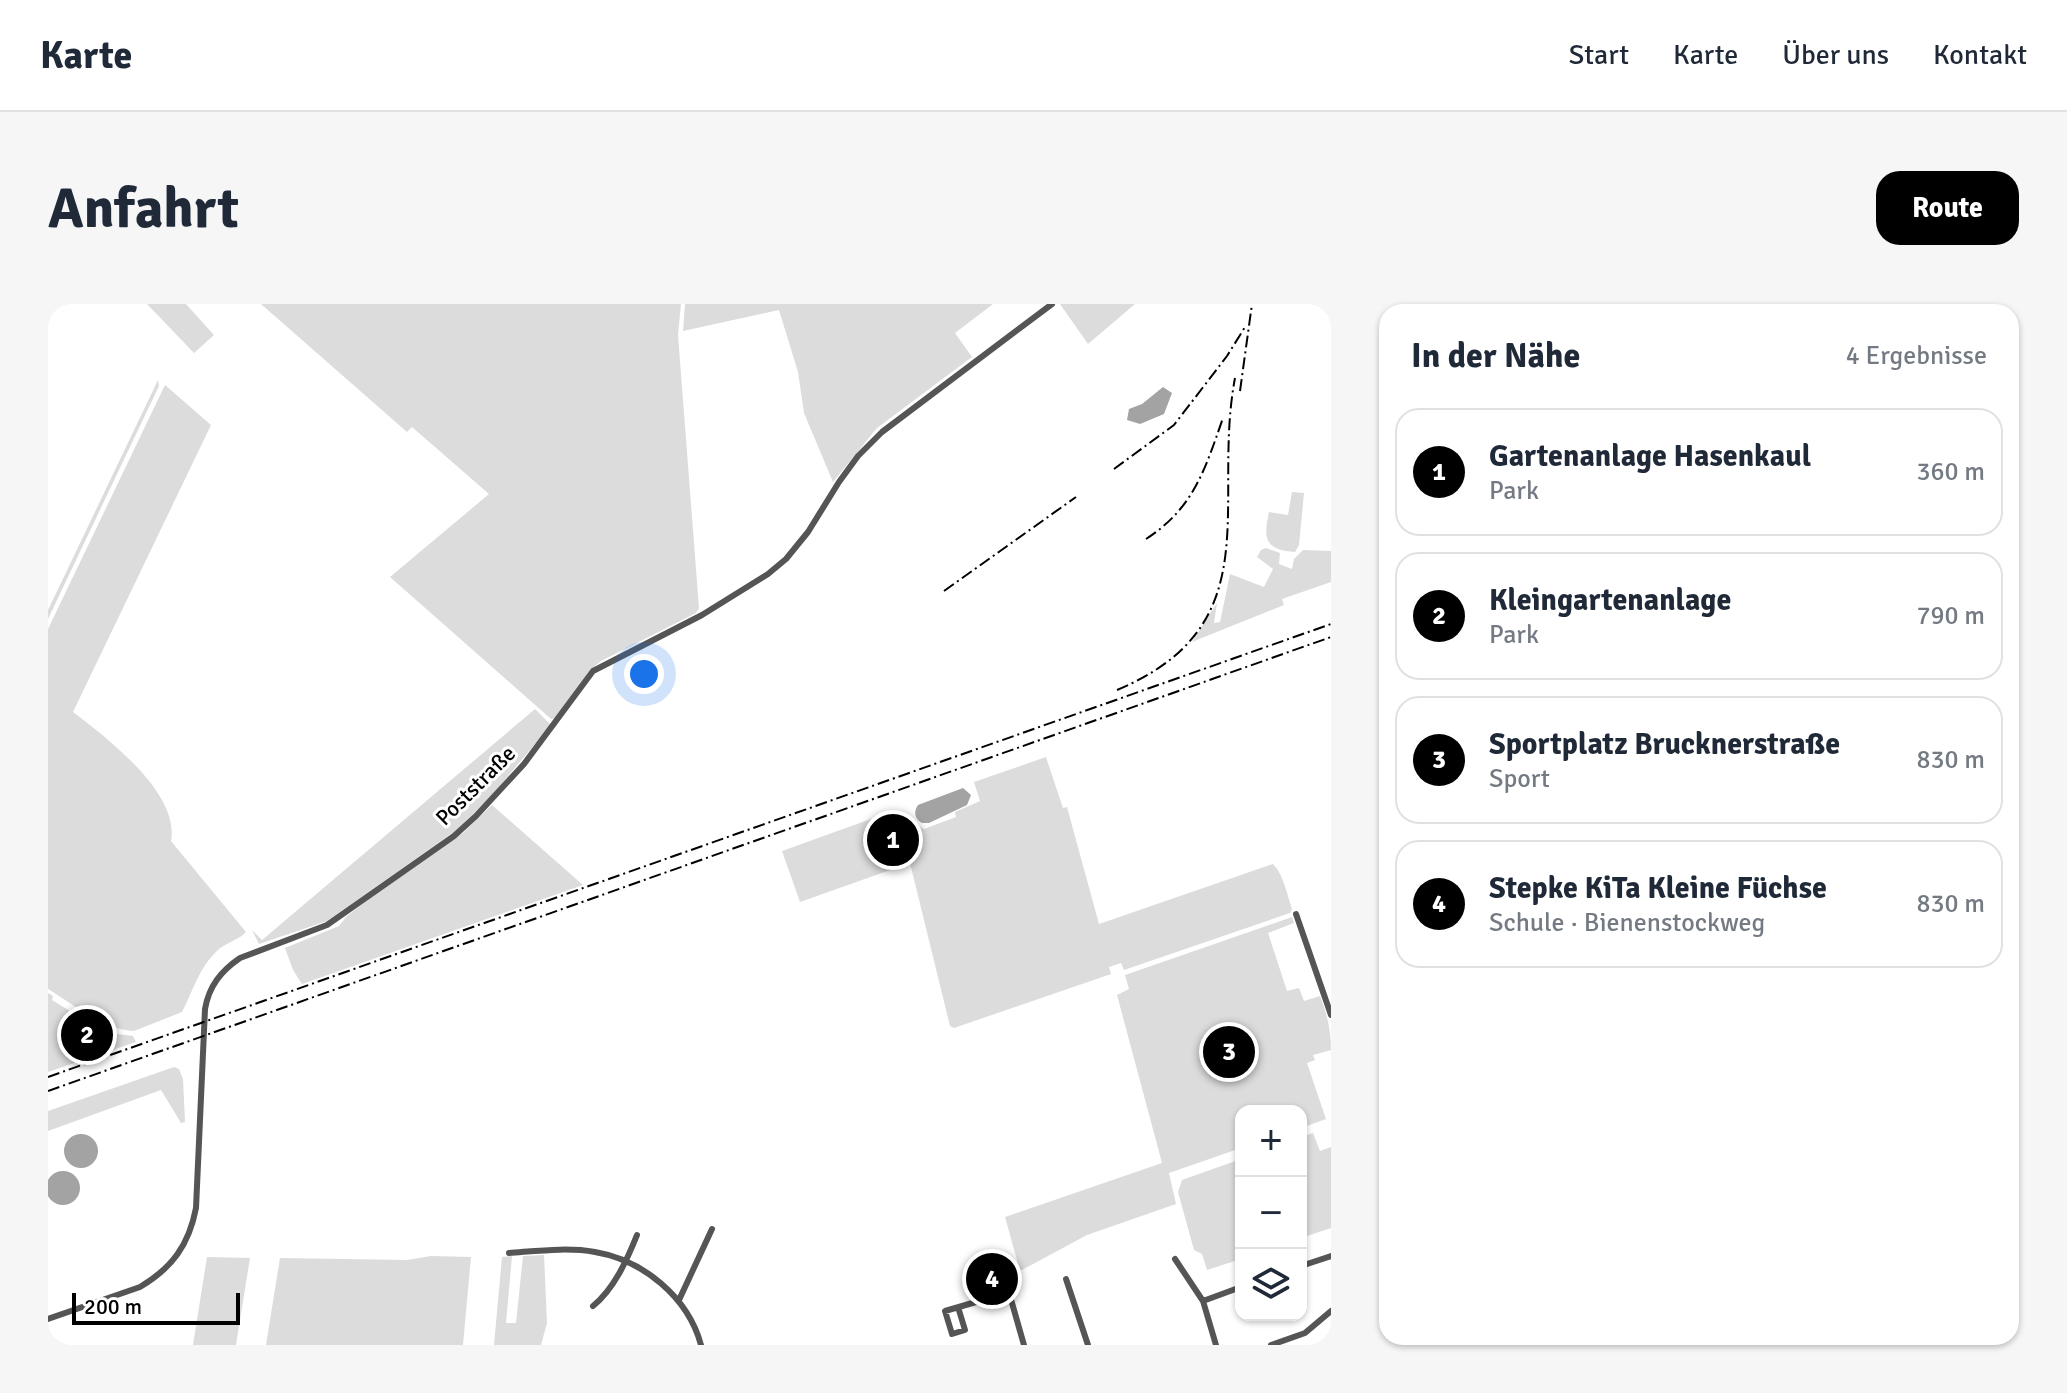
<!DOCTYPE html>
<html lang="de">
<head>
<meta charset="utf-8">
<style>
  :root { --surface:#fff; --page:#f6f6f7; --text:#1f2937; --muted:#747a83; --line:#e0e1e3; --accent:#000 }
  body { margin:0; font-family:Signika,sans-serif; background:var(--page); color:var(--text) }
  .controls { position:absolute; right:24px; bottom:24px; display:grid; overflow:hidden; border-radius:16px; box-shadow:0 2px 6px #0004 }
  .controls button { width:72px; height:72px; display:grid; place-items:center; padding:0; border:0; border-bottom:2px solid var(--line); background:var(--surface); color:var(--text); font:40px sans-serif }
  .scale { position:absolute; left:24px; bottom:20px; width:168px; box-sizing:border-box; padding-left:8px; border:4px solid #000; border-top:0; font-size:22px; line-height:28px; white-space:nowrap; color:#000; -webkit-text-stroke:6px #fff; paint-order:stroke }
  .you { position:absolute; left:596px; top:370px; width:28px; height:28px; margin:-20px; border:6px solid #fff; border-radius:50%; background:#1a73e8; box-shadow:0 0 0 12px #1a73e833 }
  .badge { display:grid; place-items:center; width:52px; height:52px; border-radius:50%; background:var(--accent); color:#fff; font-size:26px; font-weight:700 }
  .pin { position:absolute; translate:-50% -50%; border:4px solid #fff; box-shadow:0 2px 8px #0006 }
  .list { margin:0; padding:0; list-style:none }
  h2 { display:flex; justify-content:space-between; align-items:center; height:104px; margin:0; padding:0 32px; font-size:34px }
  h2 small { font-size:26px; font-weight:400; color:var(--muted) }
  .list li { display:grid; grid-template-columns:52px 1fr auto; gap:24px; align-items:center; box-sizing:border-box; height:128px; margin:0 16px 16px; padding:0 16px; border:2px solid var(--line); border-radius:24px }
  .list b { display:block; font-size:30px; white-space:nowrap }
  .list p { margin:0; font-size:26px; white-space:nowrap; color:var(--muted) }
  .list em { font-size:26px; font-style:normal; color:var(--muted) }
  .icon { flex:none; width:44px; height:44px; fill:none; stroke:currentColor; stroke-width:2; stroke-linecap:round; stroke-linejoin:round }
  .map { position:relative; flex:none; width:1283px; height:1041px; overflow:hidden; border-radius:24px }
  header { display:flex; align-items:center; gap:48px; box-sizing:border-box; height:112px; padding:0 40px; background:var(--surface); border-bottom:2px solid var(--line) }
  header strong { font-size:38px }
  nav { display:flex; gap:44px; margin-inline-start:auto; font-size:28px }
  .intro { display:flex; align-items:center; justify-content:space-between; box-sizing:border-box; height:192px; padding:0 48px }
  h1 { margin:0; font-size:56px }
  .button { padding:20px 36px; border-radius:24px; background:var(--accent); color:#fff; font-size:28px; font-weight:700 }
  main { display:flex; gap:48px; padding:0 48px }
  aside { flex:1; background:var(--surface); border-radius:24px; box-shadow:0 2px 6px #0004 }
  .map>svg:first-child { display:block }
  .green { fill:#dcdcdc }
  .water { fill:#a3a3a3 }
  .lines { fill:none; stroke-linecap:round; stroke-linejoin:round }
  .minor { stroke:#555; stroke-width:6 }
  .rail { stroke:#000; stroke-width:2; stroke-dasharray:12 4 2 4; stroke-linecap:butt }
  .labels { text-anchor:middle; stroke-width:6; stroke-linejoin:round; paint-order:stroke }
  .street-label { font-size:22px; fill:#000; stroke:#fff }
</style>
</head>
<body>
<header>
<strong>Karte</strong>
<nav><a>Start</a><a>Karte</a><a>Über uns</a><a>Kontakt</a></nav>
</header>
<div class="intro"><h1>Anfahrt</h1><a class="button">Route</a></div>
<main>
<div class="map">
<svg width="1283" height="1041" viewBox="0 0 1283 1041">
  <rect width="100%" height="100%" fill="#fff"/>
  <!-- green -->
  <path class="green" d="M99,0H138L166,31L146,49Z
    M213,0H633L630,31L651,304L648,309L553,357L542,366L508,414L503,415L342,273L441,190L364,123L359,128Z
    M637,0H945L907,29L924,53L829,124L785,178L756,109L750,68L731,6L635,27Z
    M1012,0H1087L1040,40Z
    M110,76L111,82L0,315V306Z
    M117,81L163,121L25,408C59,434 132,489 123,537L198,628C192,635 180,638 171,645C151,663 146,685 134,708L86,727C56,726 25,700 0,685V325Z
    M1244,188L1256,189L1251,241L1247,248C1217,246 1215,235 1221,208L1240,211Z
    M1218,244L1232,249L1231,260L1244,265L1246,255L1255,246L1283,247V278L1234,295L1236,301L1144,338L1169,299L1166,319L1172,318L1182,270L1216,283L1225,265L1209,253L1213,246Z
    M487,405L503,421L439,497L407,527L279,617L211,640L204,626L214,636Z
    M998,453L1015,504L1019,503L1051,620L1225,560C1236,571 1239,591 1244,605L1242,609L1076,666L1073,659L1061,663L1063,670L906,724L902,722L862,559L752,598L734,547L845,507L857,510L860,519L864,518L876,525L908,513L907,508L932,497L926,478Z
    M444,501L535,581L254,680L245,666L237,644L291,622L299,612L339,581L415,529Z
    M1244,613L1246,619L1220,629L1239,687L1251,684L1256,697L1272,692C1279,710 1283,726 1283,746L1265,751L1267,756L1259,759L1278,815L1253,824V807H1193V844L1121,869L1128,900L1039,931L972,967L957,913L1114,859L1069,691L1081,685L1077,671Z
    M0,689L5,692L4,696L25,709L28,706L69,730L85,732L88,738L0,768Z
    M126,763L131,765L135,775L137,818L133,819L113,786L0,827V807Z
    M1265,829L1272,847L1283,843V924L1253,934V833Z
    M1193,855V955L1159,966L1154,950L1146,946L1130,888L1134,876Z
    M496,951L499,1019L493,1041H446L454,953L464,952L458,1019H468L475,952Z
    M383,952L423,953L415,1041H218L232,954L359,956Z
    M159,953L202,954L188,1041H145Z"/>
  <!-- water -->
  <path class="water" d="M1115,83L1124,89L1116,110L1092,120L1079,116L1081,105L1094,100Z
    M915,484L923,491L919,501L881,519H874C867,515 865,508 870,501Z
    M16 847a17 17 0 1 1 34 0a17 17 0 1 1-34 0Z
    M-2 884a17 17 0 1 1 34 0a17 17 0 1 1-34 0Z"/>
  <g class="lines">
    <!-- minor -->
    <path class="minor" d="M1248,610L1283,711
      M461,949C489,947 519,943 547,948C595,956 640,993 653,1041
      M1127,955L1155,997L1168,1041
      M1253,962L1283,952
      M1018,975L1040,1041
      M631,996L664,925
      M1155,997L1193,983
      M545,1002C566,985 579,956 589,931
      M910,1003L917,1026L904,1030L897,1007L952,991L962,992L976,1041
      M0,1015L92,983C124,964 141,941 148,904L157,705C161,682 173,667 192,654L279,621L406,532L428,512L476,460L545,367L654,311L720,270L738,255L760,228L791,178L810,152L834,128L1004,0
      M1223,1041L1257,1029L1283,1007"/>
    <!-- rail -->
    <path class="rail" d="M1192,87L1204,0
      M1066,165L1126,121L1179,52L1197,23
      M1098,235C1146,204 1157,165 1175,114
      M896,287L1028,193
      M1069,386C1224,321 1163,201 1187,74
      M0,773L1283,320
      M0,787L1283,333"/>
  </g>
  <g class="labels">
    <!-- street labels -->
    <g class="street-label">
      <text transform="translate(427 481) rotate(-45)" y="8">Poststraße</text>
    </g>
  </g>
</svg>
<div class="controls">
<button>+</button>
<button>−</button>
<button><svg class="icon" aria-label="layers" viewBox="0 0 24 24"><path d="M12 4l9 5-9 5-9-5zM3 14l9 5 9-5"/></svg></button>
</div>
<div class="scale">200 m</div>
<div class="you"></div>
<div class="pin badge" style="left:845px;top:536px">1</div>
<div class="pin badge" style="left:39px;top:731px">2</div>
<div class="pin badge" style="left:1181px;top:748px">3</div>
<div class="pin badge" style="left:944px;top:975px">4</div>
</div>
<aside>
<h2>In der Nähe<small>4 Ergebnisse</small></h2>
<ul class="list">
<li><span class="badge">1</span><div><b>Gartenanlage Hasenkaul</b><p>Park</p></div><em>360 m</em></li>
<li><span class="badge">2</span><div><b>Kleingartenanlage</b><p>Park</p></div><em>790 m</em></li>
<li><span class="badge">3</span><div><b>Sportplatz Brucknerstraße</b><p>Sport</p></div><em>830 m</em></li>
<li><span class="badge">4</span><div><b>Stepke KiTa Kleine Füchse</b><p>Schule · Bienenstockweg</p></div><em>830 m</em></li>
</ul>
</aside>
</main>
</body>
</html>
